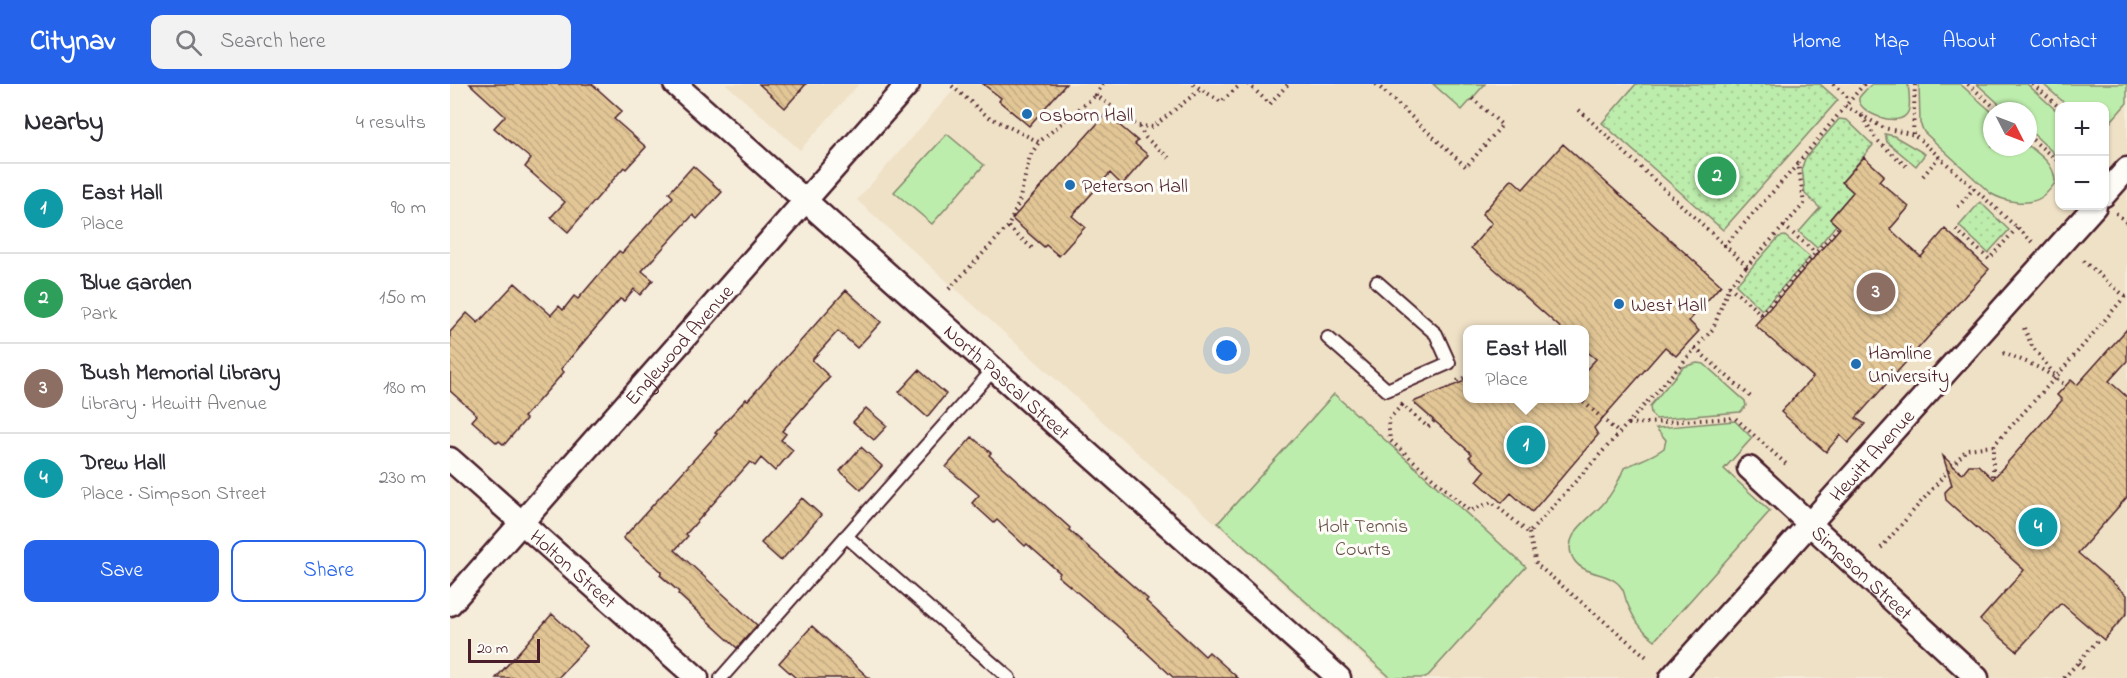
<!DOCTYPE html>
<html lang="en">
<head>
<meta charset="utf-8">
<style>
  :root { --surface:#fff; --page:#f2f2f3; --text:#2b2b33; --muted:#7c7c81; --line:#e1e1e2; --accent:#2563eb }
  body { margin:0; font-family:"Indie Flower",sans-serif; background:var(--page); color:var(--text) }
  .controls { position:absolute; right:18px; top:18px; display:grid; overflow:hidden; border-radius:12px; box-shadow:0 2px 4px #0004 }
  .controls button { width:54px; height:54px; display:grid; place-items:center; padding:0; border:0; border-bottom:2px solid var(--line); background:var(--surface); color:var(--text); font:30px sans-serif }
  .compass { position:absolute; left:1533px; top:18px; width:54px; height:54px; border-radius:50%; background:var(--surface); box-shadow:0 2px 4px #0004; rotate:132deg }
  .scale { position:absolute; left:18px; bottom:15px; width:72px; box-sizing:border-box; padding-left:6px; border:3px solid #4a1f2b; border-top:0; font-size:16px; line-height:21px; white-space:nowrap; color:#4a1f2b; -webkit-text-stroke:4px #fdfcf7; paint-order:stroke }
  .you { position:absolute; left:777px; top:267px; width:21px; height:21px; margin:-15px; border:4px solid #fff; border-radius:50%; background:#1a73e8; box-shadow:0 0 0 9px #1a73e833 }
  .badge { display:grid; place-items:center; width:39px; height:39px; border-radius:50%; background:var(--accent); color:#fff; font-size:20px; font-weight:700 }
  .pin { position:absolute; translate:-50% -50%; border:3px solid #fff; box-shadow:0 2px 6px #0006 }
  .popup { position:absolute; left:1013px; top:241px; width:126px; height:78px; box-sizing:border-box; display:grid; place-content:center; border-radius:12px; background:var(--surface); filter:drop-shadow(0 2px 4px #0005); font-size:20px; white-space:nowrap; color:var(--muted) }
  .popup b { font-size:22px; color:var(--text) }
  .popup::after { content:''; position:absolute; left:50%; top:100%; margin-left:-12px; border:12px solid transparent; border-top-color:var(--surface) }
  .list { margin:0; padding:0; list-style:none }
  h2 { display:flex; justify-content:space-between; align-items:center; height:78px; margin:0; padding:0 24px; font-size:26px }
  h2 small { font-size:20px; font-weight:400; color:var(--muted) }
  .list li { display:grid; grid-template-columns:39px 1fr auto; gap:18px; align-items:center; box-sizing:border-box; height:90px; padding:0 24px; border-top:2px solid var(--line) }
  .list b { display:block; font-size:22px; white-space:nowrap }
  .list p { margin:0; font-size:20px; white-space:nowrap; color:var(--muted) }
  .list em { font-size:20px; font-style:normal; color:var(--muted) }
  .actions { display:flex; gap:12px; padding:18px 24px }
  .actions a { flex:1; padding:14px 0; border:2px solid var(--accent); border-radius:12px; text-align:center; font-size:21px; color:var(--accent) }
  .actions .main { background:var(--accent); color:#fff }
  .icon { flex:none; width:33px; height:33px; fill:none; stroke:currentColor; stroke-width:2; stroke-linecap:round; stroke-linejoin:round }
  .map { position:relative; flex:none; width:1677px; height:594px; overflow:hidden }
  header { display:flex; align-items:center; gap:36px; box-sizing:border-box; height:84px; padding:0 30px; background:var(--accent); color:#fff }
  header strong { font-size:28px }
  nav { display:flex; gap:33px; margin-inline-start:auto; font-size:21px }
  .search { width:420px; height:54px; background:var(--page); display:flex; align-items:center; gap:15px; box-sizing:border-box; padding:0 21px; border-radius:12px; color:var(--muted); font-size:22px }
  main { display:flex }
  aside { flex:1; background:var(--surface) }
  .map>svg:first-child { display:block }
  .built { fill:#efe1c6; fill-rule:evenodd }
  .green { fill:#bdedac; stroke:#84866c; stroke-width:1.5 }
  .garden { fill:url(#garden-dots); stroke:#84866c; stroke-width:1.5 }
  .building { fill:url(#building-back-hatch); stroke:#4a1f2b; stroke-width:1.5 }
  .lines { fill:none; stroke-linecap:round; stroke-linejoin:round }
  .service-casing { stroke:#4a1f2b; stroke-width:16 }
  .minor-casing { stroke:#4a1f2b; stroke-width:27 }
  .path { stroke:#4a1f2b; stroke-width:4; stroke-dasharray:1.5 4.5; stroke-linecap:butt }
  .service { stroke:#fdfcf7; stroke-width:12 }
  .minor { stroke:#fdfcf7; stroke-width:22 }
  .poi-dot { fill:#1f6fb2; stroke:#fdfcf7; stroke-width:2 }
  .labels { text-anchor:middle; stroke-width:6; stroke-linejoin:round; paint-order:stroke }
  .poi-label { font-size:20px; fill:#4a1f2b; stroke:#fdfcf7; text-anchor:start }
  .street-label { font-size:20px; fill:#4a1f2b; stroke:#fdfcf7 }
  .park-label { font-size:20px; fill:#67524b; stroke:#fdfcf7 }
</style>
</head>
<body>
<header>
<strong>Citynav</strong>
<div class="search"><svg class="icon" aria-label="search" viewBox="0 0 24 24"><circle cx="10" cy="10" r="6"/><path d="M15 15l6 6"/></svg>Search here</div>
<nav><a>Home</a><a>Map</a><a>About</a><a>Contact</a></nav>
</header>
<main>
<aside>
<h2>Nearby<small>4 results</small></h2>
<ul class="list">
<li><span class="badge" style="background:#0f9aa8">1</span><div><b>East Hall</b><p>Place</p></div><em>90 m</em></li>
<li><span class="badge" style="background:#2e9e5b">2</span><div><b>Blue Garden</b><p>Park</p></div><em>150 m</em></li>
<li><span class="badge" style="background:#8d6e63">3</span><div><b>Bush Memorial Library</b><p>Library · Hewitt Avenue</p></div><em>180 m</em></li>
<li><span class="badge" style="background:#0f9aa8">4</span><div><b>Drew Hall</b><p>Place · Simpson Street</p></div><em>230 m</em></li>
</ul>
<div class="actions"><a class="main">Save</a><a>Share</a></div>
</aside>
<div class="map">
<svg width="1677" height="594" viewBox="0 0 1677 594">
  <defs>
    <pattern id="garden-dots" width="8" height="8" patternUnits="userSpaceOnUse" patternTransform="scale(1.5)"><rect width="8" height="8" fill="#bdedac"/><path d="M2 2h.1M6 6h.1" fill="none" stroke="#a4cb94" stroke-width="1.8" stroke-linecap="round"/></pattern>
    <pattern id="building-back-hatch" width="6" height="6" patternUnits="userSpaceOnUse" patternTransform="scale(1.5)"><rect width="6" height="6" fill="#e2c696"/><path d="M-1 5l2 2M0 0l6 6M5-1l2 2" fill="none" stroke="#c3aa81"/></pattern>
  </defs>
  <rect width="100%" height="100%" fill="#f5ecda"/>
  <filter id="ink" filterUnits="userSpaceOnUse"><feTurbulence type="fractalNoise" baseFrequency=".0167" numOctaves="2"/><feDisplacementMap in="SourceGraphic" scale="12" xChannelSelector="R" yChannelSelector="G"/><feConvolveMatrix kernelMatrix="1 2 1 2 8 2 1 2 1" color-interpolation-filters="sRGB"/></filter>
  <g filter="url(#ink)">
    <!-- built -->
    <path class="built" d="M276,0H409L350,66Z
      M509,0H1677V594H937L407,116ZM1610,22H1654V122H1610ZM1542,27H1578V63H1542ZM1018,246H1134V314H1018Z"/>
    <!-- green -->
    <path class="green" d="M983,0H1035L1012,26Z
      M1422,0H1458C1459,8 1461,21 1458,28C1450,46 1406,28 1409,14C1411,10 1418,4 1422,0Z
      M1469,0H1510L1542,28V63H1578V61C1592,73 1605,80 1605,99C1601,104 1597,110 1592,113C1577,123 1553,117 1540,109L1474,48L1470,39Z
      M1527,0H1577L1609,29V74L1578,45V27H1557Z
      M1593,0H1677V19L1655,44L1654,22H1618Z
      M497,50L534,81L482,140L444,108Z
      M1247,279L1254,280L1295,317L1296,322L1290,328L1206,335L1201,330L1200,322L1233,283Z
      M884,310L1076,483L976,594H941L768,439Z
      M1285,337L1302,354L1274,385L1320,427L1205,556C1190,545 1183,534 1176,516C1175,513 1174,506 1171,503C1161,488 1134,492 1124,476C1109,452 1140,435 1153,420C1162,410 1169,397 1174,384C1187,377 1203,373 1214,364L1216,356L1206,344Z"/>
    <!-- garden -->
    <path class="garden" d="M1186,0H1370L1388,16L1273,146L1152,39Z
      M1389,35L1397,36L1423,61L1392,98L1410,114H1398L1380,135L1386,141L1367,164L1349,148L1370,124L1355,110L1352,83L1355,75Z
      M1435,50L1444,52L1475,70L1466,82L1437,58Z
      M1530,118L1559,146L1538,169L1509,142Z
      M1335,152L1360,173L1312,226L1286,201L1329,153Z"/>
    <!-- building -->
    <path class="building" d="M20,0H142L172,27L164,35L196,63L176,85L174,83L118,148L101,133L115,118L75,83L81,75L44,44L55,32Z
      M309,0H356L335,24Z
      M533,0H616L579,42L549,17L551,14Z
      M656,30L688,57L685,60L698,71L672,101L660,89L622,132L635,143L609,172L596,161L594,163L562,135Z
      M1113,60L1271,201L1239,237L1249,247L1226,272L1215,263L1144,344L1148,351L1082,428L1061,409L1052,419L1027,397L1035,387L1019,373L1022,370L963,318L1017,296V315H1134V288L1146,275L1134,265V246H1113L1021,164L1042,139L1032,130L1062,95L1073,105Z
      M1414,73L1434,91L1429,97L1459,123L1440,145L1471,173L1495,145L1539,185L1406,334L1415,340L1398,359L1390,351L1376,368L1331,328L1363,293L1305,241L1390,144L1380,135L1403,108L1392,98Z
      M243,82L272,108L247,135L243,131L192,187L203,196L190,211L184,205L174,217L170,215L111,285L114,288L74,333L76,335L54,361L49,357L47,359L22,337L27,331L0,307V248L17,229L28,239L65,199L101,231L109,222L113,226L124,212L128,215L169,167L172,169L223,113L219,109Z
      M396,206L431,238L407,264L388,247L362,276L380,293L332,347L336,350L331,356L343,366L325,387L311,374L305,382L300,378L236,450L238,452L225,466L307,541L287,564L228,510L229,508L210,491L212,488L173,454L267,350L265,349L296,315L298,316Z
      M1677,245V277L1659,297L1677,313V413L1628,469L1677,511V529L1654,556L1611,519L1567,567L1530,536L1574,486L1496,416L1495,408L1502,401L1493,372L1512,390L1519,381H1528L1543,395L1612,316L1607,311L1621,296L1627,301Z
      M469,286L496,310L477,333L449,308Z
      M416,324L437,342L424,356L403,338Z
      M522,353L541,369L539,371L620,444L619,446L698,515L696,517L755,572L759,568L788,594H724L671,545L608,492L610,489L577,460L575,462L547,436L544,439L522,419L529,411L496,383Z
      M411,363L432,382L411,406L390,387Z
      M352,414L371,431L331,477L311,459Z
      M102,530L137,562L108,594H46Z
      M362,542L419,594H346L329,579Z"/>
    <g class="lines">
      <defs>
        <path id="service" d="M878,254L937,306L999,279L986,250L927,198
          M396,452L559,594
          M271,594L543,286"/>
        <g id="minor">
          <path id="s1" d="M225,0L889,594"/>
          <path d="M1654,111L1677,85"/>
          <path id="s2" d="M0,375L247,594"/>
          <path id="s3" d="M1299,384L1527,594"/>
          <path id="s4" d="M0,520L458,0"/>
          <path id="s5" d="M1221,594L1645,122"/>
        </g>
      </defs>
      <!-- service casing -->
      <use href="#service" class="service-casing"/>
      <!-- minor casing -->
      <use href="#minor" class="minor-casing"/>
      <!-- path -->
      <path class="path" d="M653,0L646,11L688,42L703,43L751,5
        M743,0L771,18L791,0
        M798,0L820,20L838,0
        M926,0L1016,83L1052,41L1022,14
        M1383,0L1401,16
        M1518,0L1549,27
        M1583,0L1610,24
        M502,2L537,32L589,58L646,11
        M1395,22L1434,44L1465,51L1584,159
        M1129,26L1297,182L1334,142
        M1412,32L1427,56L1456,82
        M689,43L696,54L720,75
        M1463,50L1465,0
        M1578,52L1610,79
        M1473,92L1489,73
        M1508,123L1524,104
        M1666,129L1677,139
        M1506,146L1539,175L1567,144
        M1274,162L1348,80
        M582,164L558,143L569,118L580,72L589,58
        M1367,170L1334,142L1354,120L1348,79L1414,0
        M1633,177L1677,214
        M1279,202L1312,231
        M499,205L558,143
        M1311,230L1389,143
        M1574,244L1582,262L1604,290
        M1245,264L1303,315
        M1553,269C1576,277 1597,286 1616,302
        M1007,297L1018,292
        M1129,314L1169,349
        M953,320L952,321L978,343L984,337
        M952,321L938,336L940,356L1020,427L1042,418L1079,449L1263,245L1279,202L1297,182
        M1178,340L1285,334L1336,380
        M1543,392V362L1606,293L1677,210
        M1079,449L1086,480L1198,574
        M1431,464L1517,365L1543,362
        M1628,579L1636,587
        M1614,594L1649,555"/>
      <!-- service -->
      <use href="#service" class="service"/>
      <!-- minor -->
      <use href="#minor" class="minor"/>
    </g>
  </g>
  <!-- markers -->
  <g class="poi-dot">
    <circle cx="577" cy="30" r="6"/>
    <circle cx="620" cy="101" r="6"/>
    <circle cx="1169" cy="220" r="6"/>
    <circle cx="1406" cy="280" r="6"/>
  </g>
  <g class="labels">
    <!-- poi labels -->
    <g class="poi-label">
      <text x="589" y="37">Osborn Hall</text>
      <text x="632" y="108">Peterson Hall</text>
      <text x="1181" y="227">West Hall</text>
      <text x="1418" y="275">Hamline<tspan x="1418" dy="23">University</tspan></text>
    </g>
    <!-- street labels -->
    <g class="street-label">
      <text dy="7" stroke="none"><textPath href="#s4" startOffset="346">Englewood Avenue</textPath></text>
      <text dy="7" stroke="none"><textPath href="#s1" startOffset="446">North Pascal Street</textPath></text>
      <text dy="7" stroke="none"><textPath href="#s5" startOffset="300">Hewitt Avenue</textPath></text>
      <text dy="7" stroke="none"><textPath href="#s2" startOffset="165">Holton Street</textPath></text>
      <text dy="7" stroke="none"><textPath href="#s3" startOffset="154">Simpson Street</textPath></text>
    </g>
    <!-- park labels -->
    <g class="park-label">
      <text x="913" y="448">Holt Tennis<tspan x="913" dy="23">Courts</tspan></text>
    </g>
  </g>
</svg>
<div class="controls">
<button>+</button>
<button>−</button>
</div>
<svg class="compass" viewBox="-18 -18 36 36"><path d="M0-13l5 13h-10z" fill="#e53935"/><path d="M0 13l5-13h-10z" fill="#7c7c81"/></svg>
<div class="scale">20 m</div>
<div class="you"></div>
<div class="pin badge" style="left:1076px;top:361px;background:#0f9aa8">1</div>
<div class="popup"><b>East Hall</b>Place</div>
<div class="pin badge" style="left:1267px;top:92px;background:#2e9e5b">2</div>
<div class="pin badge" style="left:1426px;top:208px;background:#8d6e63">3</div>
<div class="pin badge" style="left:1588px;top:443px;background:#0f9aa8">4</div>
</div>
</main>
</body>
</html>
